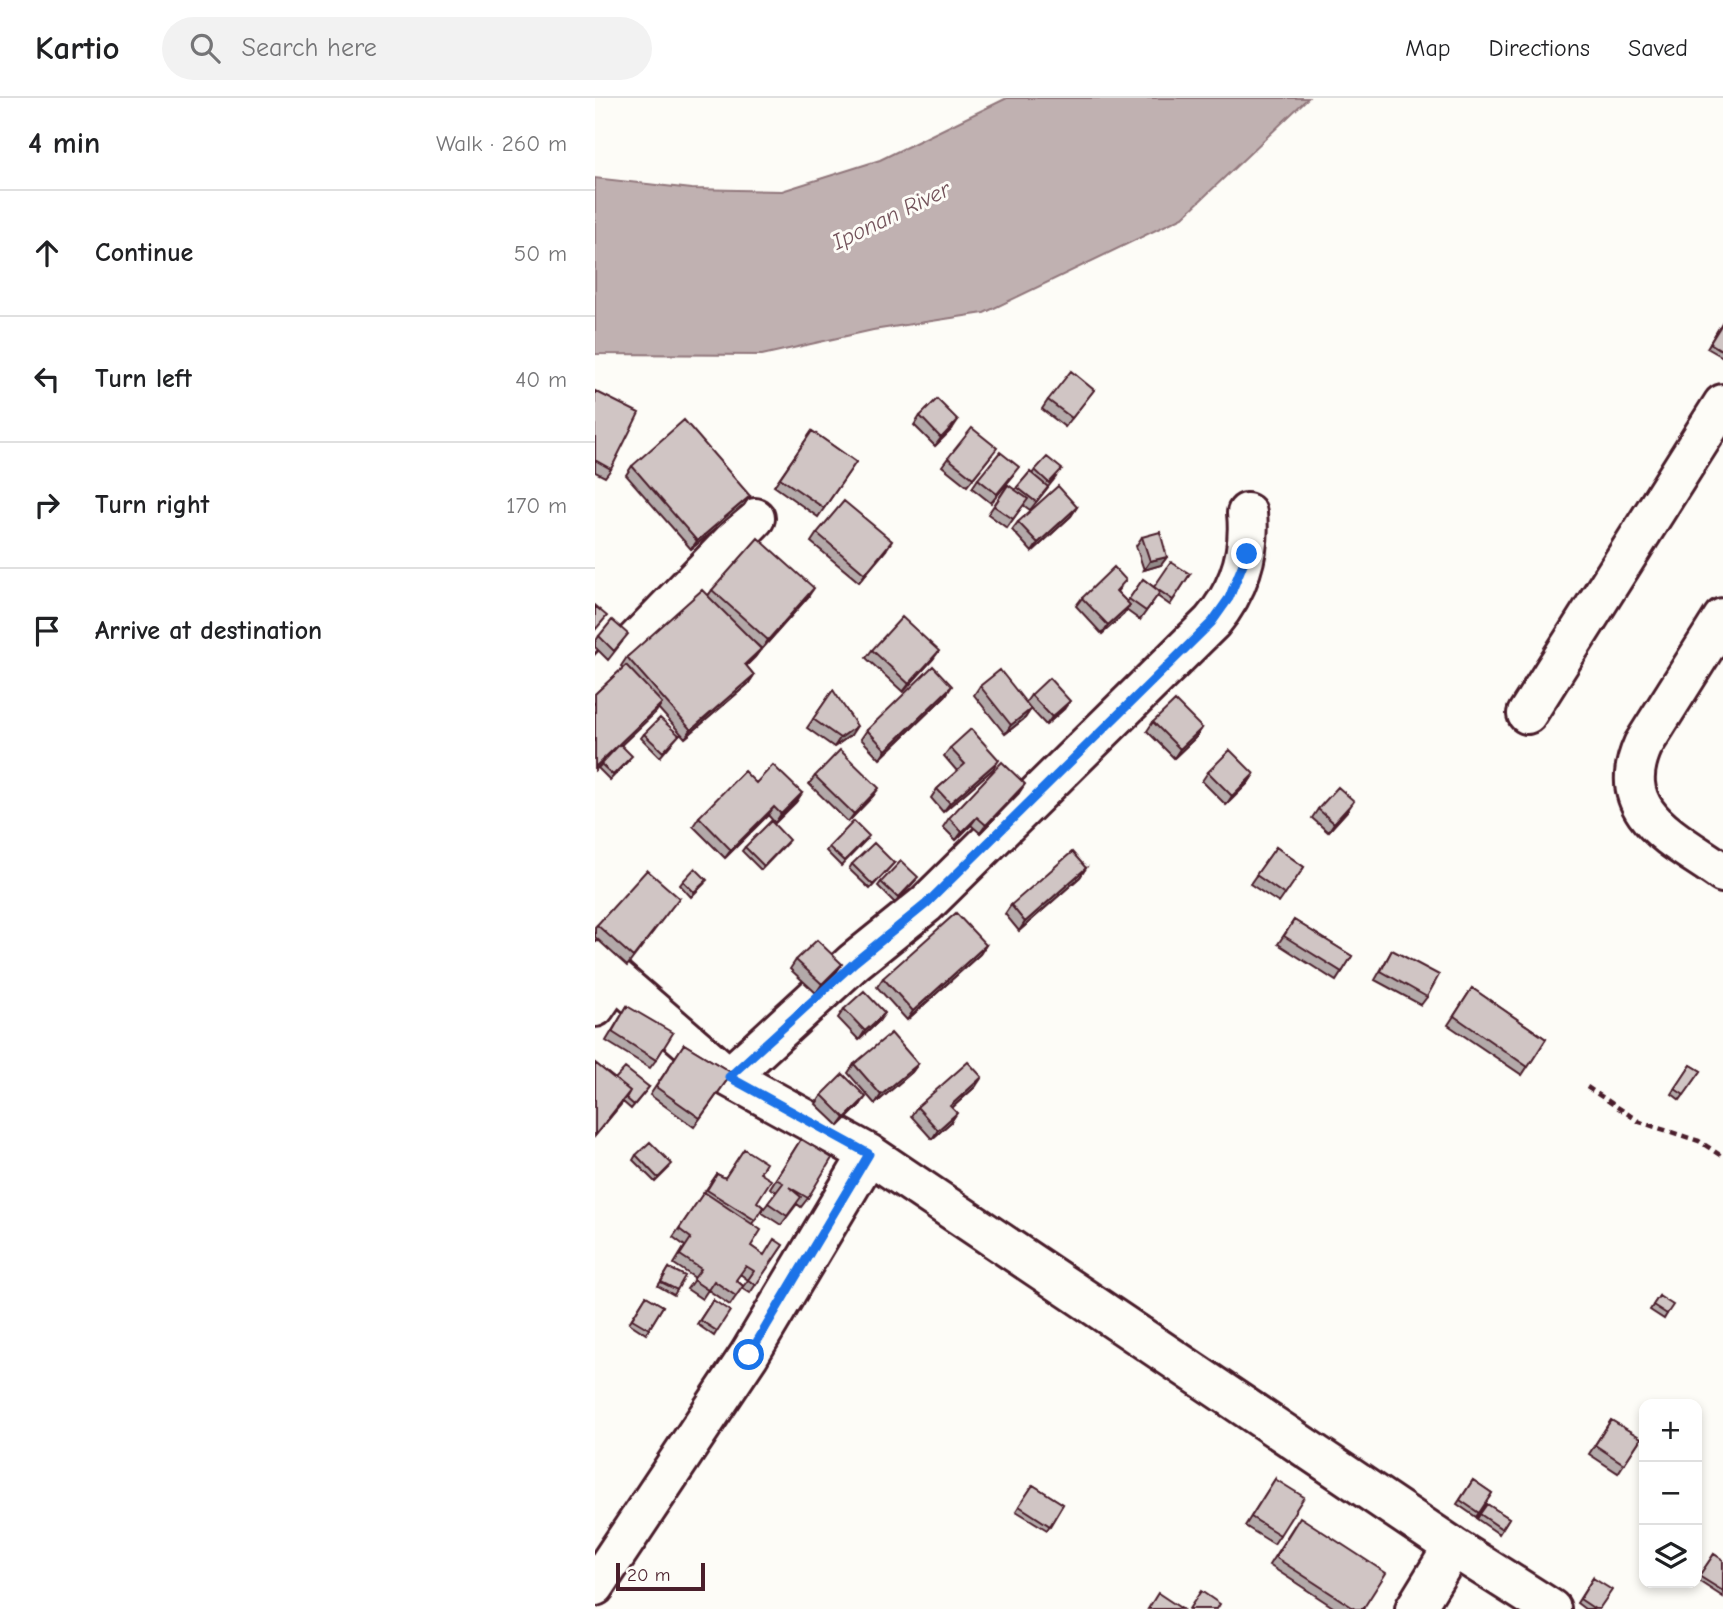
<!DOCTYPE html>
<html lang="en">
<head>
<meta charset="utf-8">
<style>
  :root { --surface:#fff; --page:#f2f2f2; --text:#202124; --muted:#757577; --line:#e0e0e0 }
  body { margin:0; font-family:"Comic Neue",sans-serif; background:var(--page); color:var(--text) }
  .controls { position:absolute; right:21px; bottom:21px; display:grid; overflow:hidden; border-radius:14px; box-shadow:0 4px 10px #0003 }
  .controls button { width:63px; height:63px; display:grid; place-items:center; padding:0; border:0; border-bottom:2px solid var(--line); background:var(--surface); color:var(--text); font:35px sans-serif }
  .scale { position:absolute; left:21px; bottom:18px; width:89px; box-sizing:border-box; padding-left:7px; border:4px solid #4a1f2b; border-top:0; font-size:19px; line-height:24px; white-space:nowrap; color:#4a1f2b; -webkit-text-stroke:5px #fdfcf7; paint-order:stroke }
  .stop { position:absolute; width:21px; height:21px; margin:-16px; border:5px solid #1a73e8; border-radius:50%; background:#fff }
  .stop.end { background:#1a73e8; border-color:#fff; box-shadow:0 2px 7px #0008 }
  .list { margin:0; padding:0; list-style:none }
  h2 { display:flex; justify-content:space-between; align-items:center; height:91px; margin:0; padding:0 28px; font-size:30px }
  h2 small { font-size:23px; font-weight:400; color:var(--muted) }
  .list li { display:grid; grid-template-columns:46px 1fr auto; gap:21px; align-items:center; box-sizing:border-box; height:126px; padding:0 28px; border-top:2px solid var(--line) }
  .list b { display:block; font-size:26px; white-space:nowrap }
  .list em { font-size:23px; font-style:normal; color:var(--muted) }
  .icon { flex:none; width:38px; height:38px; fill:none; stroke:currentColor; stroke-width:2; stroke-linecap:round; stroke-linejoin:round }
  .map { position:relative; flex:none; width:1128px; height:1511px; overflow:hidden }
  header { display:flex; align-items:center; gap:42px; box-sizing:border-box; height:98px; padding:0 35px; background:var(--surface); border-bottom:2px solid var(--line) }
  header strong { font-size:33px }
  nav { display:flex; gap:38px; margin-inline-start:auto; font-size:24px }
  .search { width:490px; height:63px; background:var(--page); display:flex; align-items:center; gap:18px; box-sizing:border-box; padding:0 24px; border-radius:38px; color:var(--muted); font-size:26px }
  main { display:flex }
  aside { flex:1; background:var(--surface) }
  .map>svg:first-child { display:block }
  .water { fill:#c0b1b1; stroke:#91777b; stroke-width:2 }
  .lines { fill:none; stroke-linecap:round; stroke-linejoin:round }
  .minor-casing { stroke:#4a1f2b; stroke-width:44 }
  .path { stroke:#4a1f2b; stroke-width:4.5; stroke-dasharray:7 5; stroke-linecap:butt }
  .minor { stroke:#fdfcf7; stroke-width:38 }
  .wall { fill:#b3a9a9; stroke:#4a1f2b; stroke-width:2 }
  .shaded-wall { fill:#928a89; stroke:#4a1f2b; stroke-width:2 }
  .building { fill:#d0c5c4; stroke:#4a1f2b; stroke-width:2 }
  .route { stroke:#1a73e8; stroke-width:9 }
  .labels { text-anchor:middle; stroke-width:6; stroke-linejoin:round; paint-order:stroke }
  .water-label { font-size:23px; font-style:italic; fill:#73525a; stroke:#fdfcf7 }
</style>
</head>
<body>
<header>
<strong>Kartio</strong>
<div class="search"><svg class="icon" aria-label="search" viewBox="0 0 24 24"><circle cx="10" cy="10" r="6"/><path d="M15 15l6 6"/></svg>Search here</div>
<nav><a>Map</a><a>Directions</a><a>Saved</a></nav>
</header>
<main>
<aside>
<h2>4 min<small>Walk · 260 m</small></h2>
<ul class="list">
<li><svg class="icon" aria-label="ahead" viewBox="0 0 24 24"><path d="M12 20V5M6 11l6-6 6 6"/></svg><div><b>Continue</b></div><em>50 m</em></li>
<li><svg class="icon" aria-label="left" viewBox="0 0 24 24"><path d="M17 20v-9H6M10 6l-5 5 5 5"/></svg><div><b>Turn left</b></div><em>40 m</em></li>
<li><svg class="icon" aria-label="right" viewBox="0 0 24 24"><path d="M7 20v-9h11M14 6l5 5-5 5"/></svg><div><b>Turn right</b></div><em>170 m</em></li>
<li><svg class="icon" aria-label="arrive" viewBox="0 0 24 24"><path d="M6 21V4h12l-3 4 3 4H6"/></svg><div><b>Arrive at destination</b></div></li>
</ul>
</aside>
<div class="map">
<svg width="1128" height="1511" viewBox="0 0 1128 1511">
  <rect width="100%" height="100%" fill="#fdfcf7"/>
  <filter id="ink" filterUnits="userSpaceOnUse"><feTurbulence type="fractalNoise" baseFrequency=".0143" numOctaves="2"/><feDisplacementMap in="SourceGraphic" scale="14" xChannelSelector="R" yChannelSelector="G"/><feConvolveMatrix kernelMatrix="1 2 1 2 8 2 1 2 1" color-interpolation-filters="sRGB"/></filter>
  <g filter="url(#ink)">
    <!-- water -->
    <path class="water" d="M412,0H713L588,119L389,215L278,232L167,257L0,256V80L97,91L187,93L285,62Z"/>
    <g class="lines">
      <defs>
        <path id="minor" d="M1128,520L1048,647C1017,716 1081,741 1128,775
          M0,585L160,420
          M932,616L1128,306
          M0,863L134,979L274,1056L858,1449L956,1511
          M0,909L19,881
          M134,979L259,864L331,806L617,524C643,493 656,455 652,415
          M0,1488L154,1257L274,1056
          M820,1511L858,1449"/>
      </defs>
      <!-- minor casing -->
      <use href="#minor" class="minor-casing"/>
      <!-- path -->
      <path class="path" d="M992,989L1045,1024L1104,1043L1128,1059"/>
      <!-- minor -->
      <use href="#minor" class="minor"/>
    </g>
    <!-- wall -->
    <path class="wall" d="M1128,223V259L1112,250Z
      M499,292L470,329L447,311L453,302Z
      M0,293L16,371L10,379L0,374Z
      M325,318L357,331L340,348L319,327Z
      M217,333L261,364L223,419L179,388Z
      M396,358L372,388L347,368L353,360Z
      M37,368L155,398L149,407L96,451L31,377Z
      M440,372L461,379L435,412L428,407L412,430L393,416L413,387L420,392L435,374L437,376Z
      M418,378L396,405L377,390L383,381Z
      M482,409L476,418L437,454L417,432L423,424Z
      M222,435L291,452L264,484L216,444Z
      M547,439L572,459L566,467L549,472L541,448Z
      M595,476L575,507L562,498L545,522L531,512L507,536L481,508L487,500L525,490L522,494L532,504L548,481L559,489Z
      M117,492L213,499L167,551L159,544L166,551L160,559L151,568L159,577L153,586L90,640L63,610L26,647L34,662L15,682L3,670L6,667L0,672V596L28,570L26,568L32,559L113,498Z
      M4,538L27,544L13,562L0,549V544Z
      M277,552L338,561L308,594L271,560Z
      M385,588L431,604L436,597L469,611L451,627L436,611L430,620L410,636L379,597Z
      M238,592L256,637L239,649L212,630Z
      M351,597L285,661L266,641L272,632Z
      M558,624L607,630L601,639L579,660L552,633Z
      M49,636L84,637L65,659L46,640Z
      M355,650L398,671L348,714L336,700L342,691L362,673L349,658Z
      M613,674L659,676L653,685L631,707L607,683Z
      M220,678L278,698L253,724L214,686Z
      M161,685L207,695L201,704L180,725L173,717L130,760L98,728L104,719Z
      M424,695L385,735L376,727L361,742L348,729L354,720Z
      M723,711L753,712L733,734L717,720Z
      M271,742L246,768L231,753L234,749Z
      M191,746L166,772L147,753L150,749Z
      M681,749L709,769L684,805L655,786Z
      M299,765L275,791L254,771L257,766Z
      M491,770L485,779L424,833L410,816L416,807Z
      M88,783L109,786L96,799L85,787Z
      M320,783L300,805L283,788L286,784Z
      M84,800L32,868L0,839V829L2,827Z
      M699,822L757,858L741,883L683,846Z
      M391,847L385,856L312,922L282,889L288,880Z
      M797,852L832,899L826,907L780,882Z
      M201,862L241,875L221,895L195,871Z
      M877,890L951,941L927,977L853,927Z
      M32,908L61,962L55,970L11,943Z
      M249,911L284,923L264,942L243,920Z
      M89,946L137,975L99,1029L55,997Z
      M0,965L20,981L54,989L36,1011L28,1004L0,1038Z
      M259,966H323L317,974L280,1006L253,975Z
      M1096,967L1106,973L1085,1002L1077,996Z
      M381,988L357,1010L356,1024L337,1041L316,1018L322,1009Z
      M227,997L265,1007L244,1028L221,1006Z
      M206,1041L213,1100L206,1109L202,1106L186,1127L166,1114L182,1094L175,1090Z
      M149,1051L165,1075L162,1104L168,1109L157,1126L156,1148L168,1157L188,1147L155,1195L147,1190L153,1182L145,1176L141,1182L148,1188L135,1207L113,1192L107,1201L92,1191L100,1180L79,1166L90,1148L78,1139L122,1076L130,1080Z
      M41,1057L74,1070L60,1084L38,1062Z
      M74,1170L82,1192L79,1197L63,1188Z
      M51,1198L68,1208L51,1236L34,1225Z
      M1064,1198L1072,1216L1069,1221L1055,1212Z
      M118,1202L122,1233L119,1238L102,1226Z
      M1016,1322L1046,1340L1023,1375L994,1356Z
      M680,1381L685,1437L679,1446L650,1428Z
      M878,1382L897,1395L881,1419L862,1406Z
      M438,1387L468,1406L452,1432L421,1413Z
      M892,1406L914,1420L904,1436L882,1421Z
      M699,1428L768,1511H741L674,1467Z
      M1119,1456L1128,1462V1499L1102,1482Z
      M998,1480L1004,1511H990L982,1505Z"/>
    <!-- shaded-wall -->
    <path class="shaded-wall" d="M363,322L357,331L340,348L346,340Z
      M155,398L149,407L96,451L102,443Z
      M482,409L476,418L437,454L443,445Z
      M297,443L291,452L264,484L270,476Z
      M572,459L566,467L549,472L555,463Z
      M219,490L213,499L167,551L173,542Z
      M535,507L529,516L507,536L513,527Z
      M166,551L160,559L144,575L150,566Z
      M344,553L338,561L308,594L314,586Z
      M159,577L153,586L90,640L96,632Z
      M357,588L351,597L285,661L291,652Z
      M475,603L469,611L451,627L457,619Z
      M67,605L61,614L0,672V669Z
      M436,611L430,620L410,636L416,627Z
      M262,628L256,637L239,649L245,640Z
      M607,630L601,639L579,660L585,651Z
      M404,662L398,671L348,714L355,705Z
      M659,676L653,685L631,707L637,698Z
      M430,686L424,695L385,735L391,727Z
      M284,690L278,698L253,724L259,716Z
      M207,695L201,704L180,725L186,716Z
      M759,703L753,712L733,734L739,725Z
      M179,709L173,717L130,760L136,752Z
      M382,719L376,727L361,742L367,734Z
      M491,770L485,779L424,833L430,824Z
      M391,847L385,856L312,922L318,913Z
      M247,866L241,875L221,895L227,886Z
      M290,915L284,923L264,942L270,933Z
      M323,966L317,974L280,1006L286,997Z
      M387,979L381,988L349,1017L355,1008Z
      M35,993L26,1006L0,1038V1037Z
      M271,999L265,1007L244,1028L250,1020Z
      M362,1015L356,1024L337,1041L343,1032Z"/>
    <!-- building -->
    <path class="building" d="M1128,224V253L1115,245Z
      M476,273L499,292L477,320L453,302Z
      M0,293L44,315L16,371L0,362Z
      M342,301L363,322L346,340L325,318Z
      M89,322L155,398L102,443L37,368Z
      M377,330L402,350L378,380L353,360Z
      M217,333L261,364L229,410L185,380Z
      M405,354L424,369L402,396L383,381Z
      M452,359L467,371L454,385L440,372Z
      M435,374L453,389L441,404L422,389Z
      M413,387L433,401L418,421L399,408Z
      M463,388L482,409L443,445L423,424Z
      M249,403L297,443L270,476L222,435Z
      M565,434L572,459L555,463L547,439Z
      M163,440L219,490L173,542L117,492Z
      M576,464L595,476L578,502L559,489Z
      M519,469L531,482L521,493L535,507L513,527L487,500Z
      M548,481L565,494L551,513L534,501Z
      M107,492L166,551L150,566L159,577L96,632L32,559Z
      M0,508L12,518L0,532Z
      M307,519L344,553L314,586L277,552Z
      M17,522L33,536L19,553L4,538Z
      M31,567L67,605L0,669V596Z
      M338,568L357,588L291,652L272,632Z
      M405,572L436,611L416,627L385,588Z
      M454,580L475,603L457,619L436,597Z
      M238,592L262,628L245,640L218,621Z
      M580,603L607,630L585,651L558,624Z
      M65,620L84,637L68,654L49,636Z
      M376,631L404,662L355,705L342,691L370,666L355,650Z
      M25,646L37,658L18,677L6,666Z
      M245,652L284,690L259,716L220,678Z
      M635,652L659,676L637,698L613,674Z
      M407,664L430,686L391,727L382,719L367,734L354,720Z
      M178,667L207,695L186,716L179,709L136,752L104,719L149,673L161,685Z
      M743,689L759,703L739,725L723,711Z
      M176,723L194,742L169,768L150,749Z
      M259,723L274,738L249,763L234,749Z
      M279,745L299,765L278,787L257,766Z
      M681,749L709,769L690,797L661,777Z
      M477,754L491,770L430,824L416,807Z
      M306,763L323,779L303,800L286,784Z
      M100,770L112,782L99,794L88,783Z
      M52,772L84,800L38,859L2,827Z
      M361,815L391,847L318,913L288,880Z
      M699,822L757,858L747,874L689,838Z
      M222,842L247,866L227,886L201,862Z
      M797,852L844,877L832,899L786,873Z
      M877,890L951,941L933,969L859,918Z
      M269,893L290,915L270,933L249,911Z
      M32,908L78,935L61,962L17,934Z
      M296,935L323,966L286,997L259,966Z
      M89,946L137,975L105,1020L61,989Z
      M373,964L387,979L355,1008L362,1015L343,1032L322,1009Z
      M0,965L35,993L0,1037Z
      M1096,967L1106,973L1089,997L1080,991Z
      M30,970L54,989L39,1007L31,1000L35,993L20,981Z
      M248,976L271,999L250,1020L227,997Z
      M206,1041L237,1060L213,1100L194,1089L206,1099L192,1118L173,1105L188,1085L181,1081Z
      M55,1044L77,1066L63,1080L41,1057Z
      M149,1051L171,1065L165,1075L176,1082L162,1104L168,1109L160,1122L112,1092L122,1076L130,1080Z
      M109,1094L166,1132L156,1148L169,1157L179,1141L188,1147L161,1187L153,1182L159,1173L151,1168L141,1182L148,1188L141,1198L119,1183L113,1192L98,1182L106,1171L85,1157L96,1140L84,1131Z
      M74,1170L90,1178L82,1192L66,1184Z
      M51,1198L68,1208L54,1231L37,1221Z
      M1064,1198L1078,1207L1072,1216L1058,1207Z
      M118,1202L135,1213L122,1233L105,1222Z
      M1016,1322L1046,1340L1029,1366L1000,1347Z
      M680,1381L709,1399L685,1437L656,1419Z
      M878,1382L897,1395L884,1415L865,1402Z
      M438,1387L468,1406L455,1428L424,1408Z
      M892,1406L914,1420L907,1431L885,1416Z
      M705,1419L791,1475L768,1511H760L680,1459Z
      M1119,1456L1128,1462V1493L1104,1478Z
      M998,1480L1017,1492L1004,1511H1000L985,1501Z
      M606,1493L625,1506L622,1511H594Z
      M563,1495L587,1511H553Z"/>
  </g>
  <g class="lines" filter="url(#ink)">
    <!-- route -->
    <path class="route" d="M154,1257L274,1056L134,979L260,864L331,806L617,524L634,500L652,456"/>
  </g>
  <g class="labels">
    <!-- water labels -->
    <g class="water-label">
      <text transform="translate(296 117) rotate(-26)" y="8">Iponan River</text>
    </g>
  </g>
</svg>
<div class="controls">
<button>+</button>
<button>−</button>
<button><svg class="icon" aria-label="layers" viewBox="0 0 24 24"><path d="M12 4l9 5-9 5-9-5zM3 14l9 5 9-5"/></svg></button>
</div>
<div class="scale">20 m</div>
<div class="stop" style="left:154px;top:1257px"></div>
<div class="stop end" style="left:652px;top:456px"></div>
</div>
</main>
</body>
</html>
